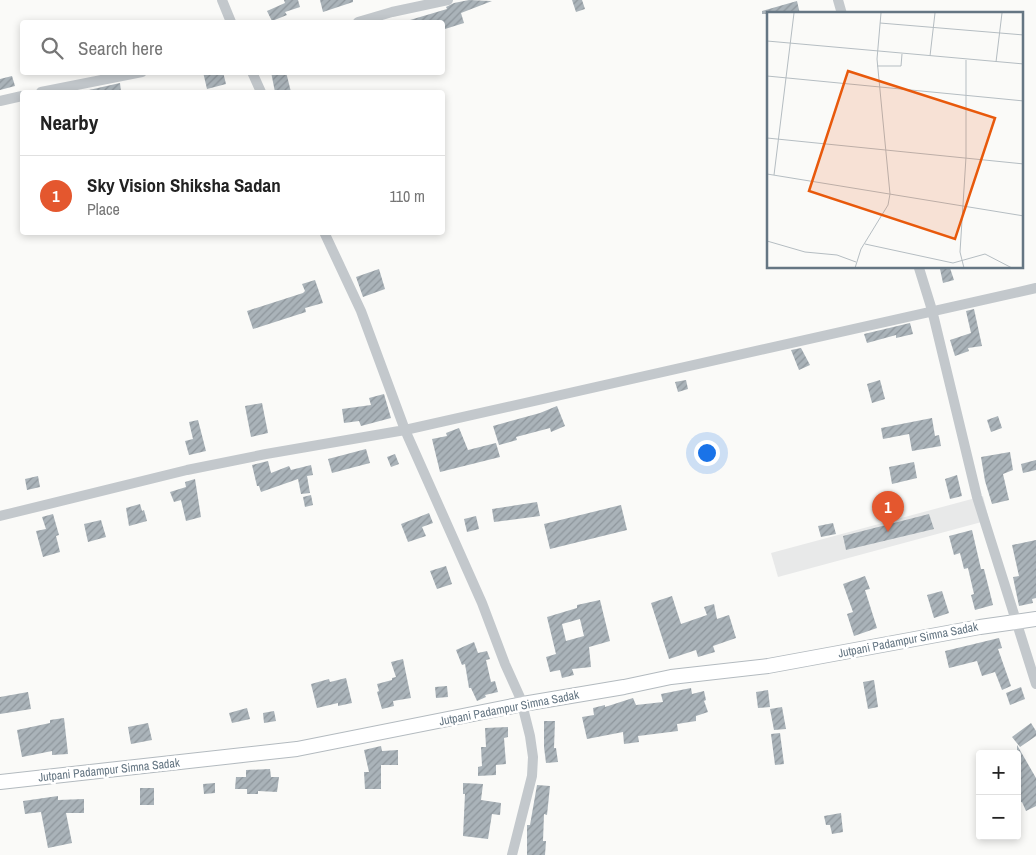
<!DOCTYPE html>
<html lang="en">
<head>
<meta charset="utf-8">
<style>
  :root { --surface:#fff; --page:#f2f2f2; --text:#222; --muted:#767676; --line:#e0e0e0; --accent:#e4572e }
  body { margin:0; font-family:"Archivo Narrow",sans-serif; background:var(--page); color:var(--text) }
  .controls { position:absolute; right:15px; bottom:15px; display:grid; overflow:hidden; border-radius:5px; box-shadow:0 2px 8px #0003 }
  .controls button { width:45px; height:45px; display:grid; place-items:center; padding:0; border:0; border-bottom:1px solid var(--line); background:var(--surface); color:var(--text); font:25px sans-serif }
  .you { position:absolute; left:706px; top:452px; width:18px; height:18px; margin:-12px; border:4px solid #fff; border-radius:50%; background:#1a73e8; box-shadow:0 0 0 8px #1a73e833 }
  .badge { display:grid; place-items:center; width:32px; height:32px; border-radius:50%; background:var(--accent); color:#fff; font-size:16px; font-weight:700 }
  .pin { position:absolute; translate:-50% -41px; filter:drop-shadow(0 1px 2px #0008) }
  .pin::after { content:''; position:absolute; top:26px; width:18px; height:15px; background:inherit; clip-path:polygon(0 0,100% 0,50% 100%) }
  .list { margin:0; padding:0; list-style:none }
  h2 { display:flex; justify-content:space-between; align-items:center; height:65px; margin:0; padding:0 20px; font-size:21px }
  h2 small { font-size:16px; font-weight:400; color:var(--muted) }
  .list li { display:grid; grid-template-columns:32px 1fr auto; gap:15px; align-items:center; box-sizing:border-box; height:80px; padding:0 20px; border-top:1px solid var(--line) }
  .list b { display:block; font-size:19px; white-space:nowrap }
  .list p { margin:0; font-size:16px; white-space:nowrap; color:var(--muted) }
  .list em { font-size:16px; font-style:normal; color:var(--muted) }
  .icon { flex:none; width:28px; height:28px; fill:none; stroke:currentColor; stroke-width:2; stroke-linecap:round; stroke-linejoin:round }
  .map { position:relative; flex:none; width:1036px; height:855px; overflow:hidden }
  .search { position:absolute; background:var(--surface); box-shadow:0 2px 8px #0003; left:20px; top:20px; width:425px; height:55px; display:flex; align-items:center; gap:12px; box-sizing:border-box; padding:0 18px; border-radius:5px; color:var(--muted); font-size:19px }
  .panel { position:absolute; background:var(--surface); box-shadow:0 2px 8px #0003; left:20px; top:90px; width:425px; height:145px; border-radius:5px }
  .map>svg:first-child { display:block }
  .built { fill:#e8e9e9 }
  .building { fill:url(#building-hatch); fill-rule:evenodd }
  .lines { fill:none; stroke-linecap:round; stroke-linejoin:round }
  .secondary-casing { stroke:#b3babf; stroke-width:16 }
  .street { stroke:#c3c8cc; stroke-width:10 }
  .secondary { stroke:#fff; stroke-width:14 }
  .labels { text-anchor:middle; stroke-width:5; stroke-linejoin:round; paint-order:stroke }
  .street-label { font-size:12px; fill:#657683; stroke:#fff }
  .inset-road { fill:none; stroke:#b5bdc2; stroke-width:1 }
  .view { fill:#e8590c; fill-opacity:0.15; stroke:#e8590c; stroke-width:2.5 }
  .inset-edge { fill:none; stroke:#657683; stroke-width:2.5 }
</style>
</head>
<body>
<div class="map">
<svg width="1036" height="855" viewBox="0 0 1036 855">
  <defs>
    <pattern id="building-hatch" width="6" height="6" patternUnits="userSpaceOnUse" patternTransform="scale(1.25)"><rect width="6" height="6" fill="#aab3b9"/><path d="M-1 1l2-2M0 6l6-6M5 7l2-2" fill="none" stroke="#8e969c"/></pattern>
  </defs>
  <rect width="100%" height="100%" fill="#fafaf8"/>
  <!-- built -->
  <path class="built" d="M983,496L989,520L778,577L771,553Z"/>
  <!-- building -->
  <path class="building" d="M284,0H298L300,7L285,12L287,15L272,21L267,11L285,3Z
    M320,0H353V2L323,12Z
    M469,0L492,1L461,13L464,23L445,29L443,22H411L410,20L447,9L446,7L454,3Z
    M572,0H582L585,9L576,12Z
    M797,1L800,14H762V11Z
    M203,72H223L226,84L207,89Z
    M271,72H286L291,92H275Z
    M12,76L15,86L0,90V79Z
    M120,83L121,92H89V90Z
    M947,268H950L954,280L943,283L940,269Z
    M379,269L385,289L363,297L356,277Z
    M315,280L323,303L305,308L306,312L253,329L247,311L303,293L305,291L302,284Z
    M974,309L982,346L968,348L969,351L955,356L950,340L971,333L966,311Z
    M910,323L913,334L896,338V335L867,343L864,334Z
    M801,348L810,365L799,370L791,350Z
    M686,380L688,389L678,392L675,382Z
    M880,380L885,399L872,403L867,384Z
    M384,394L391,418L361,426L359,421L344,423L342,409L371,405L369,398Z
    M262,403L268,433L251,437L245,406Z
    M557,406L565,426L551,432L550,428L516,437L517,440L499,445L493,426L540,413Z
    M998,416L1002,428L991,432L987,420Z
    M932,418L935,436L939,435L941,446L912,451L909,434L883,439L881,428Z
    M198,420L206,451L189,455L185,441L193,439L189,422Z
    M459,428L468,450L496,443L500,457L440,472L432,439L447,436L446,433Z
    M366,449L370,463L332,473L328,459Z
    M1010,452L1013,470L1003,474L1009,500L992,504L985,481L981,457Z
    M395,454L399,464L391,467L387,457Z
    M1036,460V470L1023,473L1021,464Z
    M268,461L271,473L289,466L291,470L311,465L313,475L307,476L310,493L301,494L298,479L261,492L259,486H257L252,465Z
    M914,462L917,478L892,484L889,467Z
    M957,475L962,496L950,499L945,479Z
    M38,476L40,487L27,490L25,479Z
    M195,479L201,517L186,521L181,500L174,502L170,492L186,487L185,482Z
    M311,495L313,505L305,507L303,497Z
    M537,502L540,516L494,522L492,509Z
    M140,504L142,511L144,510L147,521L129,526L126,508Z
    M621,505L627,530L550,549L544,524Z
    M429,513L433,523L422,527L426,536L408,542L401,524Z
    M53,514L59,535L56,536L60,552L43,557L36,531L46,529L42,517Z
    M929,514L934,529L846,550L843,536Z
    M476,516L479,529L467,532L464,519Z
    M101,520L106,537L88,542L84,524Z
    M833,523L836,534L821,537L818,526Z
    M972,530L981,569H984L993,605L975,610L971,595L974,594L968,568L964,569L960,553L954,555L949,536Z
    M1036,540V598L1032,599L1033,603L1019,606L1013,577L1019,576L1012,545Z
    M446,566L452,584L437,589L430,571Z
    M865,576L870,589L865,590L877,628L854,636L847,614L853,612L843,584Z
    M942,591L949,613L934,618L927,595Z
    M672,596L681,624L707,615L704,607L714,604L717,619L729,615L736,638L713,646L715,652L698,657L696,650L669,659L651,603Z
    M600,600L610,641L589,647L591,667L572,669L574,675L562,678L560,670L550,672L546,657L556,654L547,617L577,608V605ZM580,619L584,636L566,641L562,624Z
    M999,638L1002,648L998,649L1011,686L1002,690L995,672L982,676L977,661L949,668L945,651Z
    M474,642L478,653L487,651L490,659L486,660L491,682L495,681L498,692L485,695L486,697L477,701L471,688H469L465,664L462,665L456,650Z
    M403,659L411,698L393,701L394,706L382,709L377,692L379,691L377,684L392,680V678L396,677L391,662Z
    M346,678L352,703L338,706V703L317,708L311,684L329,679L330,682Z
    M874,680L878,707L868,709L863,682Z
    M447,686L448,697L436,698L435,687Z
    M1021,687L1025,699L1010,705L1006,693Z
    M691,688L692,694L704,691L706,700L704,701L708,712L696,716V721L677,724L678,731L638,736L639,742L624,744L623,732L587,739L582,717L594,715L593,708L605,705V707L633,698L636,705L663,702L661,694Z
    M768,690L770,707L758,708L756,692Z
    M28,692L31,709L0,714V697Z
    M782,707L786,729L774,730L770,709Z
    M247,708L250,719L232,723L229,713Z
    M274,711L276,721L264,723L263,713Z
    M64,718L68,754L52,755V751L22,757L17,730L50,723V720Z
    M544,721H555L554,748H556L558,762L546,763L544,747Z
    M148,723L152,740L131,744L128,727Z
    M1031,723L1036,731V736L1020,747L1012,737Z
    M508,727V737L504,738L506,764L496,765V775L478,776V767L482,766L481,747H486L485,728Z
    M780,733L784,764L775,765L771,734Z
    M1017,745L1036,778V806L1026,811L1022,802L1017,804Z
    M381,746L382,751L398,750V765H381V789H365L364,772H369L364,750Z
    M270,769L271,777H279L277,792L258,791V794H247V789H235L236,777H246V770Z
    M215,783V793L204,794L203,784Z
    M463,783L483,784L481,800L501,803L500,815L492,814L488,839L463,836L465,794H463Z
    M537,785L550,786L547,815L544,814L543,841H546L545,855H527V825H530Z
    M140,788H154V805H140Z
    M58,796V800L84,799V813H66L72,843L48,848L41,812L25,814L23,801Z
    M841,813L843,832L832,834L830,825H826L824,816Z"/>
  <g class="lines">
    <defs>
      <path id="secondary" d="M0,782L297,749L523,704L624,687L671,677L768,666L980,627L1036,619"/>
    </defs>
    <!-- secondary casing -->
    <use href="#secondary" class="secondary-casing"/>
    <!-- street -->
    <path class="street" d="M222,0L231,22
      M838,0L842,14
      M358,22L392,12L448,0
      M252,72L261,92
      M41,92L142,72
      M0,101L22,96
      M324,232L361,311L405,430L482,603L505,664L523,704L524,712L530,736L533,757L532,776L512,855
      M919,268L932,310L977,497L1036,684
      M0,516L187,470L266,454L405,430L1036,288"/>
    <!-- secondary -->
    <use href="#secondary" class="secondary"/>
  </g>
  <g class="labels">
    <!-- street labels -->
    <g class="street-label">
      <text transform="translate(908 640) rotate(-11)" y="4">Jutpani Padampur Simna Sadak</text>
      <text transform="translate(509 708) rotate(-11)" y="4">Jutpani Padampur Simna Sadak</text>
      <text transform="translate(109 770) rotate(-6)" y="4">Jutpani Padampur Simna Sadak</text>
    </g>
  </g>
  <!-- overview -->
  <g transform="translate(767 12)">
    <rect width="256" height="256" fill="#fafaf8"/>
    <path class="inset-road" d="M113,11L257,23M0,29L257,52M163,44L168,1M229,50L235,1M110,54H134L135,42M0,64L257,89M0,126L257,152M0,162L257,204M7,163L27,1M0,229L38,240L70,243L89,250M98,232L186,251L218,242L245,256M88,256L94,237L121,193L123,182L110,47L114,1M197,256L193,240L199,145V48"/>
    <path class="view" d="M81,59L228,106L188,227L42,179Z"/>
    <rect width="256" height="256" class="inset-edge"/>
  </g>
</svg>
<div class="controls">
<button>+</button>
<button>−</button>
</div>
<div class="you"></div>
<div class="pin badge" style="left:888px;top:532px">1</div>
<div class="search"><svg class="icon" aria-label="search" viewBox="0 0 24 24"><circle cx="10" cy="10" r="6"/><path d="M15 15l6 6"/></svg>Search here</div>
<section class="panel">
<h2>Nearby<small></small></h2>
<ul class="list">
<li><span class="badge">1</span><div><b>Sky Vision Shiksha Sadan</b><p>Place</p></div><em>110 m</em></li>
</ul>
</section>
</div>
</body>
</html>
